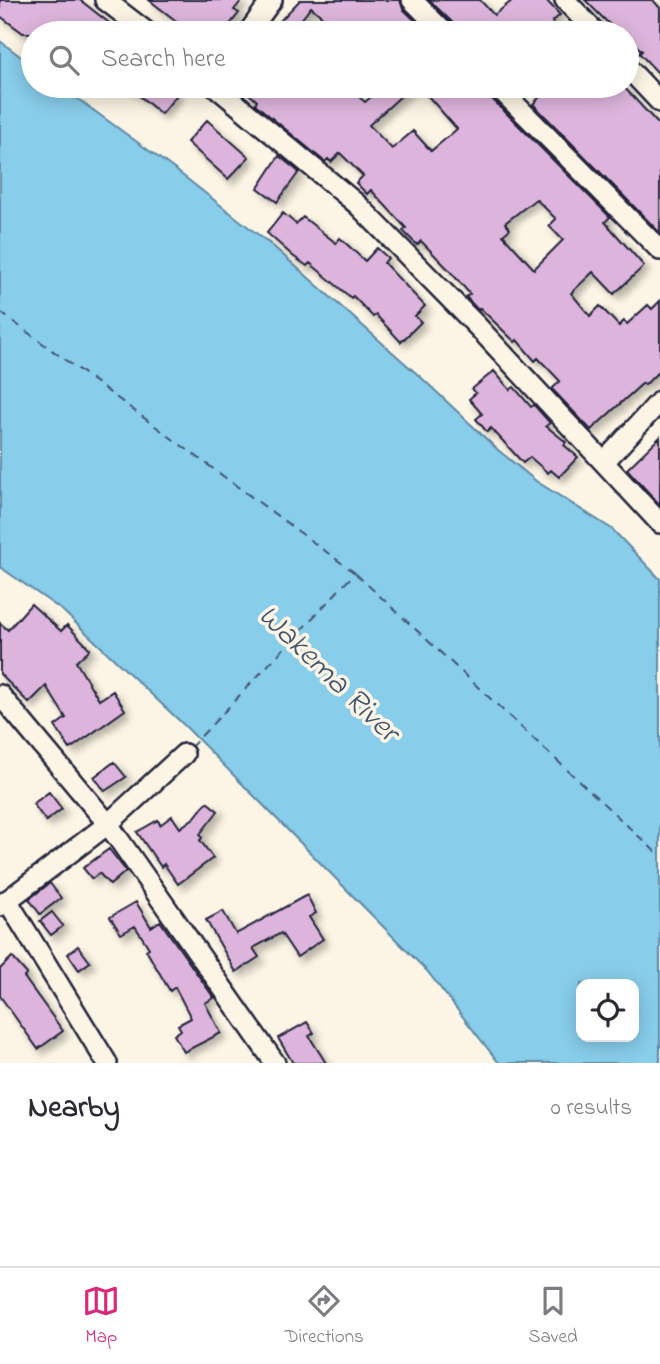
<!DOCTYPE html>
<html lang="en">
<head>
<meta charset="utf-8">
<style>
  :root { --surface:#fff; --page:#f2f2f3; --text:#2b2b33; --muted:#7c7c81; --line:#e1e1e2; --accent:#db2777 }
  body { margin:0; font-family:"Indie Flower",sans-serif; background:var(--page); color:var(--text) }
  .controls { position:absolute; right:21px; bottom:21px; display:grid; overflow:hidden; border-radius:14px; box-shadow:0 4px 18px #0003 }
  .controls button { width:63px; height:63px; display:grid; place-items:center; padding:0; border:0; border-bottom:2px solid var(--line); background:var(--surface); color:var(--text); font:35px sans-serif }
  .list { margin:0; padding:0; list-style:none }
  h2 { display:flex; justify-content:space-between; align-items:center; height:91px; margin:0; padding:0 28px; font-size:30px }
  h2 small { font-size:23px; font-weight:400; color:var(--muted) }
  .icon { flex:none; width:38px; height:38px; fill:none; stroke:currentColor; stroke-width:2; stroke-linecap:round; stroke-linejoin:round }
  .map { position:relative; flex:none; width:660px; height:1063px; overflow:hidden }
  .search { position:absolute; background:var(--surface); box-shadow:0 4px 18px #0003; left:21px; right:21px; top:21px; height:77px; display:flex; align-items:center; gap:18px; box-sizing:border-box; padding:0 24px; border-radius:38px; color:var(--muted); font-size:26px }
  .sheet { height:203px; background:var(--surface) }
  nav { display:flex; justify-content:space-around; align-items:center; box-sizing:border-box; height:98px; border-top:2px solid var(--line); background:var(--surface); font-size:19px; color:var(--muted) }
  nav a { display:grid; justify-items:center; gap:4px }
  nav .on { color:var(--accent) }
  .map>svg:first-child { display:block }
  .water { fill:#88cdea; stroke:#5f89a4; stroke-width:2; fill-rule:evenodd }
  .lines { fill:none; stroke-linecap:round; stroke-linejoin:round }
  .ferry { stroke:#415570; stroke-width:2; stroke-dasharray:9 7; stroke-linecap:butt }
  .building { fill:#ddb5dc; stroke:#22223b; stroke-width:2; fill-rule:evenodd; filter:url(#shadow) }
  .minor-casing { stroke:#22223b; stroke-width:24 }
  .minor { stroke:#fcf5e5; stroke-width:19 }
  .labels { text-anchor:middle; stroke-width:7; stroke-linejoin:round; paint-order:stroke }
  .water-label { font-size:32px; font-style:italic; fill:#415570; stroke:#fcf5e5 }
</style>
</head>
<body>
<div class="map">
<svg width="660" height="1063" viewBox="0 0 660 1063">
  <defs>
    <filter id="shadow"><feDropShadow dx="5" dy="5" stdDeviation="3.5" flood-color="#0004"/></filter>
  </defs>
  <rect width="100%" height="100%" fill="#fcf5e5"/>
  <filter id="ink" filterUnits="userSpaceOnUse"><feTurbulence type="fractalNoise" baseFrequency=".0143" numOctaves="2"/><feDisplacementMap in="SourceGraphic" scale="14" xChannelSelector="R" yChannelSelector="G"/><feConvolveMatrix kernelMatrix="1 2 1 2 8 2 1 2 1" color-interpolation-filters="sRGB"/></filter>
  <g filter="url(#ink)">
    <!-- water -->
    <path class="water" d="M0,41L33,66V86H60L177,171L274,247L425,381L498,450L536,481L612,529L660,579V1063H499L427,971L185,726L63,611L0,567ZM581,984H634V1037H581Z"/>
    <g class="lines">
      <!-- ferry -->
      <path class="ferry" d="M0,312L355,573L190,748
        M356,574L660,856"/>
    </g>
    <!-- building -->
    <path class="building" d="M0,0H80L122,33H23L0,16Z
      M149,0H242L234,10L239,13L223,33H192Z
      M300,0H400L403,9L428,33H341L311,7L291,33H275L281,25L278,23Z
      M429,0H480L494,15L513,0H546L560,15L552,22L561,33H457L454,24Z
      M585,0H653L660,8V75L639,53L642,51L627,36V33H623L615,26L613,28Z
      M128,86H168L178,94L161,114Z
      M240,86H346L365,102L384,86H412L369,125L392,149L413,131L431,151L457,129L419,86H484L488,95L610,217L605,222L644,266L614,294L593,272L571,293L590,316L600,306L619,326L624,321L627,324L648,305L652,309L660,301V370L645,385L643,383L591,430L552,389L560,381L538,358L535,361L517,340L515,342L480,308L478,310L466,297L470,294L449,270L421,241L417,245L403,231L406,228L371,190L367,194L356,183L363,176L340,153L331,162L328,159L325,162L255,104L257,101ZM536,199L556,219L549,226L563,240L534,269L503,235L510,229L505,223Z
      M527,86H623L660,126V233L533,104L539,98Z
      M207,120L249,157L228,179L187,142Z
      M279,156L299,172L277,202L258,188Z
      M283,213L296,224L303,217L336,243L340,238L365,261L377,248L388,258L384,263L425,306L415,316L421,322L401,342L376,315L373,317L353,296L351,298L310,263L307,266L293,256L267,233Z
      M494,371L510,390L514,387L531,407L534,405L550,423L546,426L566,442L564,445L578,457L559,477L551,470L548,473L530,457L523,463L491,428L487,432L476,419L482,414L469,399L476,393L472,389Z
      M660,437V505L627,469Z
      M31,604L61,631L67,625L90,649L76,662L99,700L113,691L125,710L70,749L55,726L66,718L46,686L29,703L0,674V623L8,630Z
      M114,762L126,777L105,791L94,777Z
      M49,792L62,809L46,821L33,804Z
      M207,802L218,811L200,834L202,838L200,840L213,858L178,884L164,864L161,867L137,832L158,820L160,825L172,816L180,828L195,817Z
      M109,849L126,871L110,885L99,873L92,879L83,868Z
      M50,883L61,898L40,914L29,899Z
      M307,895L316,913L309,917L323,939L297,957L281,933L253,948L259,957L236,972L206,920L223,911L236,934Z
      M136,902L151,927L160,921L214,998L205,1003L221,1033L184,1052L174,1035L181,1030L178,1025L191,1018L175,987L170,991L146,950L149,948L135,926L121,934L110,917Z
      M52,912L63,926L51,935L40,921Z
      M78,946L90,962L79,970L68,954Z
      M12,957L27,974L24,977L63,1031L38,1049L0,996V969Z
      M307,1022L314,1033L309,1036L326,1063H293L278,1038Z"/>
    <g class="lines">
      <defs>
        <path id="minor" d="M105,0L148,33
          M412,0L445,33
          M565,0L596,33
          M248,33L272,0
          M627,67L660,102
          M215,86L358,205L478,327L660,523
          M497,86L660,250
          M605,461L660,401
          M0,695L108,824L275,1063
          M7,900L107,1063
          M0,906L108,824L184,754"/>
      </defs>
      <!-- minor casing -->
      <use href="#minor" class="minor-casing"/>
      <!-- minor -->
      <use href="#minor" class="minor"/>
    </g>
  </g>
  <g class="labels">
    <!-- water labels -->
    <g class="water-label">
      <text transform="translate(330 672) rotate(44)" y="11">Wakema River</text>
    </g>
  </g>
</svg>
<div class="controls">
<button><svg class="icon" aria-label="locate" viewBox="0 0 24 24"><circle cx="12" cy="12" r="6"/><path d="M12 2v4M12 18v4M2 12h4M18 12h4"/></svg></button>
</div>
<div class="search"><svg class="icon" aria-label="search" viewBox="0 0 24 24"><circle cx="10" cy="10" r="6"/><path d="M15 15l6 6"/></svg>Search here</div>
</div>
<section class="sheet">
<h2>Nearby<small>0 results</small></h2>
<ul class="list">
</ul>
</section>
<nav>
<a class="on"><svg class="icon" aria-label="map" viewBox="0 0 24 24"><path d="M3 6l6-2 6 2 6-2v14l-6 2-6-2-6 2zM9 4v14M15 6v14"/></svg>Map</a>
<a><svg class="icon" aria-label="directions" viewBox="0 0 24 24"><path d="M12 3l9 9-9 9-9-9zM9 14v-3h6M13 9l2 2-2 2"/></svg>Directions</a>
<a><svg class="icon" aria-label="saved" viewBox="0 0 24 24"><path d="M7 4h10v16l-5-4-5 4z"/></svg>Saved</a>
</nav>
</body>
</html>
